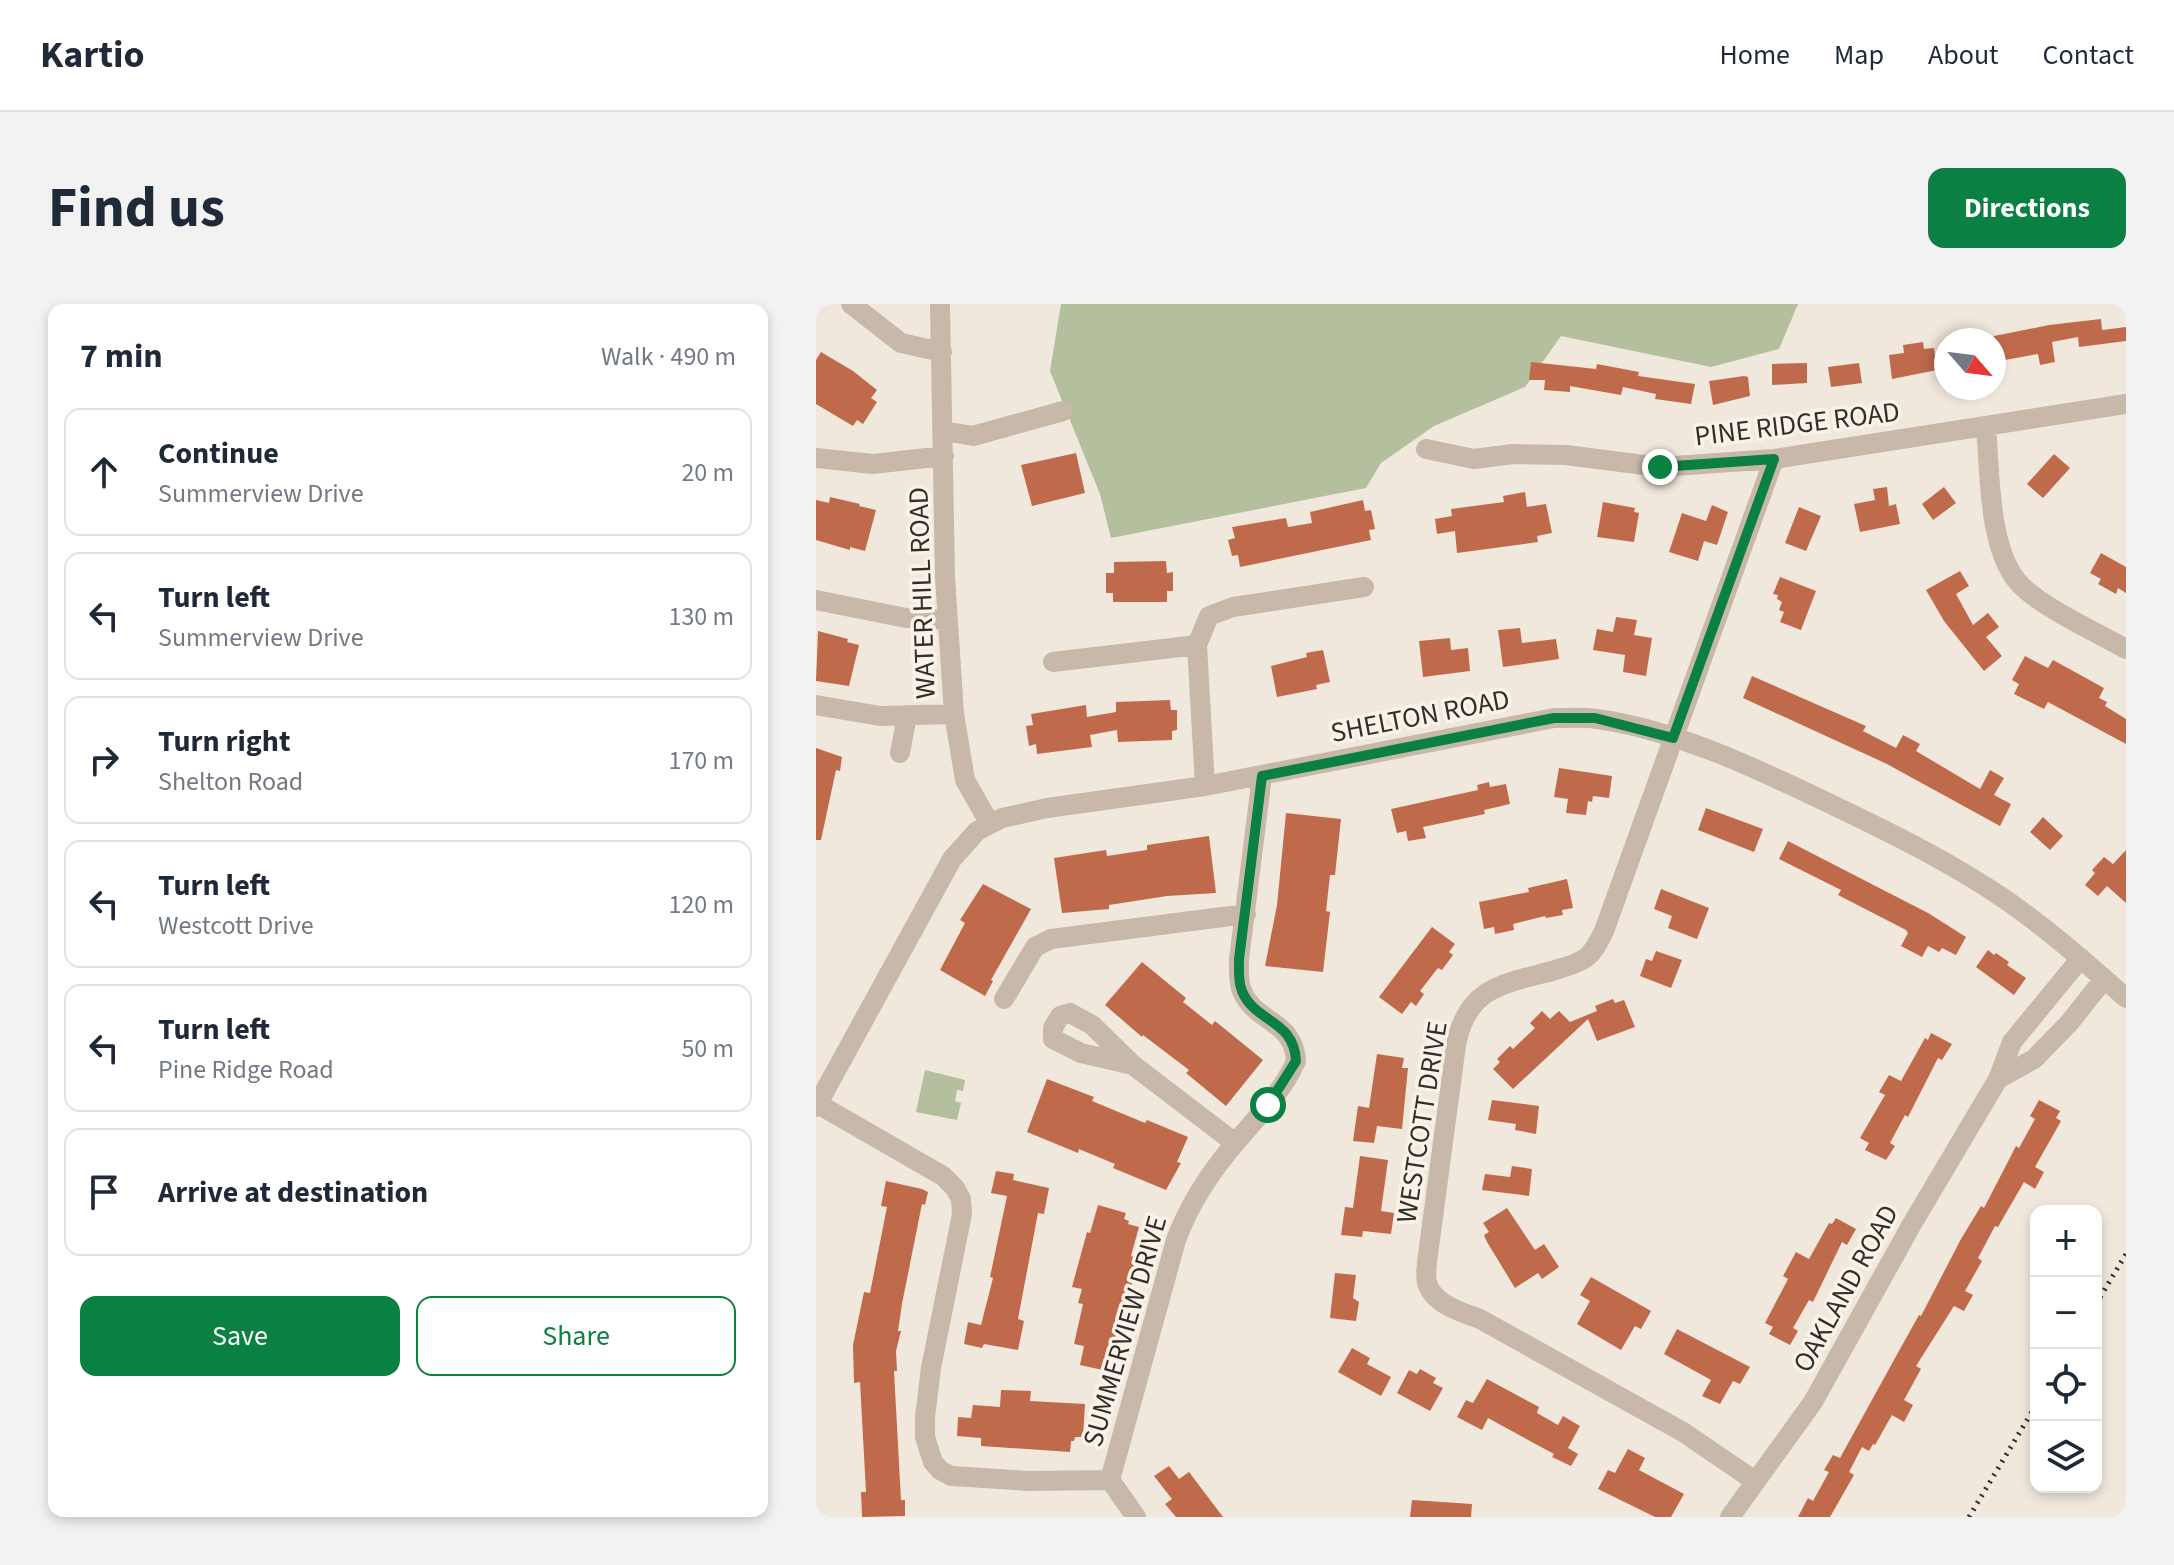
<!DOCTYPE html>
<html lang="en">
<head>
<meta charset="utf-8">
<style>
  :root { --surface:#fff; --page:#f2f2f3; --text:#1f2937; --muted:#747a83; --line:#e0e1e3; --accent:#0b8043 }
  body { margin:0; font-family:"Source Sans 3",sans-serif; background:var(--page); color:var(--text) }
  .controls { position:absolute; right:24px; bottom:24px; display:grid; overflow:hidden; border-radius:16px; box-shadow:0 4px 12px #0003 }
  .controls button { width:72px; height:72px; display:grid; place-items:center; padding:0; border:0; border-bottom:2px solid var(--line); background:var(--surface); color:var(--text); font:40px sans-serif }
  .compass { position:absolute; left:1118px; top:24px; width:72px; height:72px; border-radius:50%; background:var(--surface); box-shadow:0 4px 12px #0003; rotate:118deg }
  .stop { position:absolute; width:24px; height:24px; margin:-18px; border:6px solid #0b8043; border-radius:50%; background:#fff }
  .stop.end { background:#0b8043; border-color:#fff; box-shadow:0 2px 8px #0008 }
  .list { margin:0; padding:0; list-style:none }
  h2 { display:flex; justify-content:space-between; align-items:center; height:104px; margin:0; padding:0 32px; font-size:34px }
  h2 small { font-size:26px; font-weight:400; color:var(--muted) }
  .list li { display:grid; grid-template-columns:52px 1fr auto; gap:24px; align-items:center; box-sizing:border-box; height:128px; margin:0 16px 16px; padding:0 16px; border:2px solid var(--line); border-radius:16px }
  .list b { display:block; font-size:30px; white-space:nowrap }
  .list p { margin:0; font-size:26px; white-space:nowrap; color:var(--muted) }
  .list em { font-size:26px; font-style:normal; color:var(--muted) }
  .actions { display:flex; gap:16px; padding:24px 32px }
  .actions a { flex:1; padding:18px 0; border:2px solid var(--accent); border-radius:16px; text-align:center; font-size:28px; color:var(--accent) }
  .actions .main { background:var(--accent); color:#fff }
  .icon { flex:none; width:44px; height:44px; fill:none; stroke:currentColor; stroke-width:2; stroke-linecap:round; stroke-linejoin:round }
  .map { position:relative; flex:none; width:1310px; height:1213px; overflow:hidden; border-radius:16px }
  header { display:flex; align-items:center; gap:48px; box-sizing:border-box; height:112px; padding:0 40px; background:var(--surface); border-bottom:2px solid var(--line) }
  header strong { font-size:38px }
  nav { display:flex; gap:44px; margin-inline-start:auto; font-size:28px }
  .intro { display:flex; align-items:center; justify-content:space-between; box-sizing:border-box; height:192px; padding:0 48px }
  h1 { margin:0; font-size:56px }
  .button { padding:20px 36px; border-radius:16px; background:var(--accent); color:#fff; font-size:28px; font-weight:700 }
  main { display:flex; gap:48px; padding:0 48px }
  aside { flex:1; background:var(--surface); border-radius:16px; box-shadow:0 4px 12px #0003 }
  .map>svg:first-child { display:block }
  .green { fill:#b3bf9d }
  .building { fill:#c06a4c }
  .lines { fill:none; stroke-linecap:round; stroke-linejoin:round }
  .minor { stroke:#c8b8a9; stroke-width:20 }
  .rail { stroke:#362d29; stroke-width:5; stroke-dasharray:2 6; stroke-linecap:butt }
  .route { stroke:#0b8043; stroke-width:10 }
  .labels { text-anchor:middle; stroke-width:7; stroke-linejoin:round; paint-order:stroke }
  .street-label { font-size:28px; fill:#362d29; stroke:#f9f2e9 }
</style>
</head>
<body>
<header>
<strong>Kartio</strong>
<nav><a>Home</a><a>Map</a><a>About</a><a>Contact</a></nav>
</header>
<div class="intro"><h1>Find us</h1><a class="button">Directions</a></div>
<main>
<aside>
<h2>7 min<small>Walk · 490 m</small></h2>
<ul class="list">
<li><svg class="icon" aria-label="ahead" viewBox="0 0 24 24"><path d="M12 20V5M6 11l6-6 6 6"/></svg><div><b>Continue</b><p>Summerview Drive</p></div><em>20 m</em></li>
<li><svg class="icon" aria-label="left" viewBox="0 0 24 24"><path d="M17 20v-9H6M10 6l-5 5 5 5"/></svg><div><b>Turn left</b><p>Summerview Drive</p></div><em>130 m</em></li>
<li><svg class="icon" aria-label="right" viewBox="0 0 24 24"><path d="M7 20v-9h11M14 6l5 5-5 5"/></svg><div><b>Turn right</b><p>Shelton Road</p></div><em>170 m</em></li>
<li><svg class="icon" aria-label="left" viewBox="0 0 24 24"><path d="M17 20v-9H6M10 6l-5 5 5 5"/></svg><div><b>Turn left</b><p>Westcott Drive</p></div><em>120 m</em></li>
<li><svg class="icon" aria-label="left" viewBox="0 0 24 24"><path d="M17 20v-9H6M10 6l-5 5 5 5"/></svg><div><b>Turn left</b><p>Pine Ridge Road</p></div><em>50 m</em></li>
<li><svg class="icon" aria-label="arrive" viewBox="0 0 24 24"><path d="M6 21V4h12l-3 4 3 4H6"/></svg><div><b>Arrive at destination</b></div></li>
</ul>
<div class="actions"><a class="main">Save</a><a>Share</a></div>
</aside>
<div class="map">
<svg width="1310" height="1213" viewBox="0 0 1310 1213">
  <rect width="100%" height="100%" fill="#f1e8dd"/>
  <!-- green -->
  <path class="green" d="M245,0H982L963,45L895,63L745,32L709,83L618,122L565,159L550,184L295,234L284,190L234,67Z
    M109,766L149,776L147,787L141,786L139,797L145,799L141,816L100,808Z"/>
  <!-- building -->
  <path class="building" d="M1285,15L1286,26L1310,23V37L1263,43L1262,33L1236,38L1239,58L1224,61L1222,50L1178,58V32L1233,21Z
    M1107,38L1108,45L1118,44L1121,66L1076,75L1073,51L1088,49L1087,41Z
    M5,48L37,67L61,86L55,94L61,98L47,120L41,116L37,122L0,100V56Z
    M715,58L780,65L781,60L823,68L822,72L879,80L875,100L839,95L840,90L807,83L805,91L754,82V88L728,86L729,76H713Z
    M991,59V79L956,81V60Z
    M1043,59L1046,79L1015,83L1012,63Z
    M928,72L932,73L934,92L897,101L893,77Z
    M260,149L269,189L216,202L205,161Z
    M1238,150L1254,164L1227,194L1211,180Z
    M1071,183L1073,202L1080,200L1084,220L1044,228L1038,200L1059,196L1057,185Z
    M1128,183L1140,199L1117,216L1106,200Z
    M709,188L711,203L730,200L736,229L721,232L722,238L641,249L639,227L621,230L619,215L636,212L635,205L688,198L687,192Z
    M14,193L44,200L43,202L60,206L49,247L34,243V246L0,236V196L13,199Z
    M547,196L549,207L555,206L559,225L553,226L555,236L424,263L422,251L416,252L412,236L419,234L416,223L470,214L472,223L496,219L494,208Z
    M787,198L819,204L818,208L823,209L818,238L781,233Z
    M896,201L912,208L901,241L888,237L882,257L853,248L866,209L890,217Z
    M983,203L1005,212L990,247L969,239Z
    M1285,249L1310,263V289L1302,284L1300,290L1282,280L1285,275L1274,269Z
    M350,257L351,269L357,268V287H351V298H297V289H290V269H298V258Z
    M1144,267L1153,282L1140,290L1157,321L1172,309L1183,323L1170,333L1186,352L1168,367L1128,317L1110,286Z
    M964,273L1000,287L985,326L964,318L968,308L963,306L966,298L961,295L962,291L957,290Z
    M800,313L821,316L818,331L836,334L830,372L807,368L809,351L777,346L781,325L797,328Z
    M704,324L706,339L740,335L743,355L687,363L682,326Z
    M2,327L32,335L31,338L43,341L33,382L0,377Z
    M634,334L635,346L652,344L654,367L607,373L603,337Z
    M507,346L514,378L500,381L501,385L461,393L455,362L491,353L490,349Z
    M1209,352L1232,364L1237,356L1288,384L1283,394L1291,398L1289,402L1310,415V440L1232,398L1228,405L1198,390L1203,380L1196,376Z
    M936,372L1050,422L1047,427L1080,444L1087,431L1104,440L1100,447L1164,485L1174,466L1188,474L1178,491L1195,500L1184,522L1071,460L927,394Z
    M354,396L355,406H361V426L356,427V436L302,438L301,426L274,431L276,443L221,450L220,440L213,442L210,422L217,421L215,410L270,401L271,413L300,408V398Z
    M0,444L26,453L24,467L20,466L5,536H0Z
    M743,464L796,472L793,494L777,492L776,498L772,497L770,511L750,509L752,495L738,493Z
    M673,478L674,483L690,480L694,500L668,506L669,510L607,523L610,534L592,537L590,527L581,529L575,505L662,486L661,481Z
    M890,504L947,525L938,548L882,526Z
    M470,509L525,515L519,571H514L510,607L514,608L507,668L449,662L461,601Z
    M1227,513L1247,532L1234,546L1214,528Z
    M393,532L400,589L351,592L293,601V605L246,609L238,554L290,546L291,552L331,546V541Z
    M972,537L1112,609L1150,633L1140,651L1126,644L1123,648L1112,642L1106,653L1085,642L1092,629L1090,626L1022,591L1025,586L963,555Z
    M1310,546V599L1291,582L1282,592L1269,581L1279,569L1276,566L1288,553L1297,560Z
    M751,575L757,604L746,606L747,611L730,614L729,612L697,620L698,626L679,630L678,623L668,625L663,598L713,588L712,584Z
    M167,580L215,605L175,676L177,677L169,692L124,666L149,619L144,616Z
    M845,585L893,604L881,635L852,624L856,612L838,605Z
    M616,623L639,640L633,648L637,651L626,666L622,664L604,687L608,690L600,702L595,698L586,710L563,693Z
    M1172,646L1178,651L1180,649L1193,658L1191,661L1210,674L1198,691L1160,663Z
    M840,647L866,656L855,684L824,672L830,655L836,657Z
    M326,658L370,694L367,698L396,721L399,717L447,756L410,802L370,769L373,766L327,731L326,733L289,701Z
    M797,695L799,699L808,696L819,723L781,737L772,715L697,785L677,765L684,758L681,755L694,742L697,745L719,724L714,719L726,707L734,715L743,707L754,718L781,707L779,702Z
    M1115,729L1136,740L1126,756L1122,754L1092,813L1089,811L1074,839L1079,842L1070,856L1049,846L1053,839L1044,834L1069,791L1063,788L1073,771L1085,777L1109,734L1112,736Z
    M561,750L588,754L586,764H592L586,825L561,822L558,839L537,837L542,802L553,804Z
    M231,775L278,793L276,797L329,819L331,816L372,833L361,858L365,859L350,886L297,864L299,860L263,845L262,849L211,828Z
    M676,796L723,802L720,830L699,826L700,820L672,816Z
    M1223,796L1244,807L1240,814L1245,817L1219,863L1228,868L1219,885L1208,878L1182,923L1179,922L1162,954L1166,957L1149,987L1157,991L1148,1007L1138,1002L1100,1062L1105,1065L1088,1096L1097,1101L1088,1118L1076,1111L1059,1141L1057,1140L1053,1147L1046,1143L1033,1168L1038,1171L1014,1213H982L992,1194L997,1197L1013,1168L1008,1166L1017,1151L1024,1154L1084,1045L1103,1011L1105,1012L1145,935L1165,902L1168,904L1200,842L1203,844L1219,815L1214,812Z
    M544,852L572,856L565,907L578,909L575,930L547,927L546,933L525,931L529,903L537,904Z
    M696,862L716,865L713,892L666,886L669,870L694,873Z
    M180,867L198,870L197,876L233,884L228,910L222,909L202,1015L208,1017L202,1046L168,1040L166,1044L148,1040L152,1018L165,1021L177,974L174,973L191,892L175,889Z
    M70,877L106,885L112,888L109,901L106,900L86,1000L82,1027H85L80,1047L81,1067H78L85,1196H89V1212L46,1213L45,1188H50L44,1078L38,1079L37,1041L48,988L54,989L71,903L65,902Z
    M282,901L310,909L308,915L313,917L312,920L323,923L315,952L322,954L315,983L312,982L291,1067L264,1061L268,1042L258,1040L267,1000L262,999L266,985L256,983L271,928L274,929Z
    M691,904L719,946L728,940L743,963L726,975L722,969L699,984L671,938L668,931L673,928L667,919Z
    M1020,914L1040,925L1031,941L1026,938L997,998L993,996L977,1024L982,1027L974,1041L953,1030L957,1023L949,1019L972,975L967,972L980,948L993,955L1013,919L1016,920Z
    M519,969L540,971L537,994L543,998L540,1017L514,1014Z
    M775,973L835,1007L825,1025L819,1022L805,1046L761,1020L774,997L764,991Z
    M861,1025L934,1063L924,1080L917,1077L904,1100L886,1092L895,1076L848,1050Z
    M536,1044L554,1054L551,1060L575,1073L565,1092L522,1068Z
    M604,1065L620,1074L617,1079L627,1084L614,1107L581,1089L593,1066L601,1070Z
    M671,1075L723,1103L721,1109L742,1121L747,1112L764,1122L752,1144L762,1150L755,1162L736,1153L738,1150L672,1114L666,1126L641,1113L650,1096L657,1099Z
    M185,1086L215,1087L214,1097L269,1100L267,1133H259L258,1137H255L254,1148L165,1142V1134L141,1132L142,1113L155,1114L157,1101L184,1103Z
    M812,1145L829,1154L823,1166L868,1190L855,1213H839L782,1185L792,1166L799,1169Z
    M353,1162L363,1175L373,1168L407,1213H360L349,1200L356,1195L338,1172Z
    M596,1196L656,1200L655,1213H594Z"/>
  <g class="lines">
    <!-- minor -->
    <path class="minor" d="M35,0L85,39L126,48
      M124,0L129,273L138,410L149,476L174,520
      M1170,122C1174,167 1172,241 1201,277C1222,302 1280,328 1310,345
      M128,127L157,132L247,107
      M610,145L658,155L697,150L750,151L844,163L958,155L1310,100
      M0,154L57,160L128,152
      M0,296L90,314L132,316
      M381,341L389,482
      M237,358L381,341L393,312L417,303L548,283
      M0,401L64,412L138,410
      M84,449L91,412
      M188,695L219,643L235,635L430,610
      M254,709L276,721L317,761L265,749L237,735V724L244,712Z
      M317,761L419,839
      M1182,775L1218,755L1254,718L1288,675
      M2,800L127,872L139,884L145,895L146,910L115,1064L109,1113V1133L117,1158L124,1166L135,1172L152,1173L212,1177L294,1176
      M0,803L136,555L161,527L186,514L231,504L389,482L738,414C752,414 767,413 781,415C863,426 952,470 1027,506C1081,532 1137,560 1187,594C1231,624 1270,659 1310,694
      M294,1176L360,936C374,898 395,867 421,837C442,812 467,787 480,757C478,716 439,719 426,687C422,678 423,665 423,655L446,472
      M294,1176L320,1213
      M939,1177L867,1128L664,1015C646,1008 616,1000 611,978C609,972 611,964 611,958L640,741C651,683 687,680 736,667C747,663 761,661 771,653C779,646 783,637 788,627L958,155
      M914,1213L997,1098L1096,920L1182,775L1196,738L1265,654"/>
    <!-- rail -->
    <path class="rail" d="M1280,1000L1310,950
      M1153,1213L1220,1101"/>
  </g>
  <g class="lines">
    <!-- route -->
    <path class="route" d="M452,801L480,757C478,715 439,719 426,687C422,678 423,665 423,655L446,472L738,414H779L857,434L958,155L844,163"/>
  </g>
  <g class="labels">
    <!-- street labels -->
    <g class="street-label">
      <text transform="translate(981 119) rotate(-7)" y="10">PINE RIDGE ROAD</text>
      <text transform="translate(105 289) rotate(-92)" y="10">WATER HILL ROAD</text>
      <text transform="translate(604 411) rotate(-11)" y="10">SHELTON ROAD</text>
      <text transform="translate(605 818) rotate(-81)" y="10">WESTCOTT DRIVE</text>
      <text transform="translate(1029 984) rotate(-61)" y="10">OAKLAND ROAD</text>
      <text transform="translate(308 1027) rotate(-74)" y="10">SUMMERVIEW DRIVE</text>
    </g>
  </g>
</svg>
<div class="controls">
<button>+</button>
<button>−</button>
<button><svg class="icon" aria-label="locate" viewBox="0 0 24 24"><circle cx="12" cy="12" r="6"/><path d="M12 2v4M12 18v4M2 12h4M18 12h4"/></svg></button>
<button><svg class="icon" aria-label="layers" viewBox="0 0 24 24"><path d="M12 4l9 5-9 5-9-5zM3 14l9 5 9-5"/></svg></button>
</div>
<svg class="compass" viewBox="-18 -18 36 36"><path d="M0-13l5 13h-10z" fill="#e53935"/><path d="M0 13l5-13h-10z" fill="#747a83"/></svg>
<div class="stop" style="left:452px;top:801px"></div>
<div class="stop end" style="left:844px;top:163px"></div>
</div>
</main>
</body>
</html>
